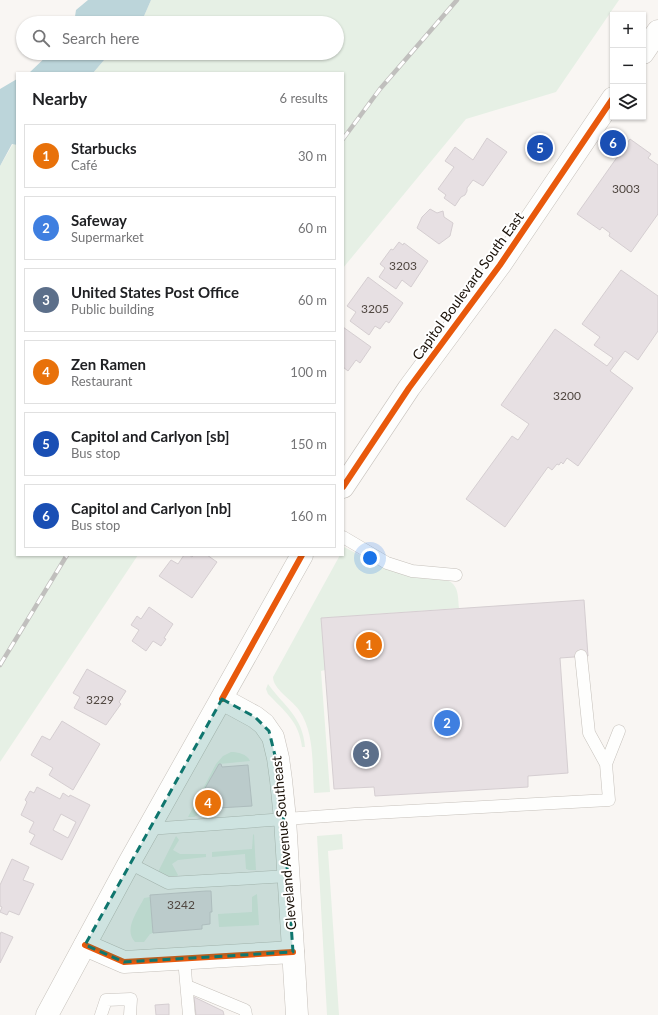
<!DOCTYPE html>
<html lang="en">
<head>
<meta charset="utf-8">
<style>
  :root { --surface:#fff; --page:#f6f6f6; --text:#202124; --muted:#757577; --line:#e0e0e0; --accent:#d93025 }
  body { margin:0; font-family:Lato,sans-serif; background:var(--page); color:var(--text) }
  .controls { position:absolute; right:12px; top:12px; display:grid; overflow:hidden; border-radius:0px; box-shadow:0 1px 3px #0004 }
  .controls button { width:36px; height:36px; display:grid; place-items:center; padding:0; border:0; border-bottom:1px solid var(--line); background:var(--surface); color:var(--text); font:20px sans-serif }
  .you { position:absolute; left:370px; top:558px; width:14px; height:14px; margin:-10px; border:3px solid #fff; border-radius:50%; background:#1a73e8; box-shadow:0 0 0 6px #1a73e833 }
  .badge { display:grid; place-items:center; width:26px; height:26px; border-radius:50%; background:var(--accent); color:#fff; font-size:13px; font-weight:700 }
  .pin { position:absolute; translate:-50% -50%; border:2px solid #fff; box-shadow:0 1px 4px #0006 }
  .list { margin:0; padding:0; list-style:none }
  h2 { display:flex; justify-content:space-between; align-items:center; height:52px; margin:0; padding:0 16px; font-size:17px }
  h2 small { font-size:13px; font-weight:400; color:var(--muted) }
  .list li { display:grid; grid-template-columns:26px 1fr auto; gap:12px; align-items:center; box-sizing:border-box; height:64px; margin:0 8px 8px; padding:0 8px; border:1px solid var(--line); border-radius:0px }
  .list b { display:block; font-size:15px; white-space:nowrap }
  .list p { margin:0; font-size:13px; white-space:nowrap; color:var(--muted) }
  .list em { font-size:13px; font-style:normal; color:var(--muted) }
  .icon { flex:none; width:22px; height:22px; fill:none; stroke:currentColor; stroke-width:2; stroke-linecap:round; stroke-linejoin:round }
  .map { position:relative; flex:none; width:658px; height:1015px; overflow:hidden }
  .search { position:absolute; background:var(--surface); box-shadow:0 1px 3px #0004; left:16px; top:16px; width:328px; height:44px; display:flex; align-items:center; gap:10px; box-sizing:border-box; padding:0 14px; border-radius:22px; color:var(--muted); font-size:15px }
  .panel { position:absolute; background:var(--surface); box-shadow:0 1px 3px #0004; left:16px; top:72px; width:328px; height:484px; border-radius:0px }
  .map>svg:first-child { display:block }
  .green { fill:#e6f0e5 }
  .water { fill:#bcd5da }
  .building { fill:#e7e0e3; stroke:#d5ced1; fill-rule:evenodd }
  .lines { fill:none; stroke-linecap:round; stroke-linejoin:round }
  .service-casing { stroke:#c6c1bb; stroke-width:13 }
  .minor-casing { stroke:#c6c1bb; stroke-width:23 }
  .secondary-casing { stroke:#c6c1bb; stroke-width:23 }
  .service { stroke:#fefefd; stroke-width:12 }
  .minor { stroke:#fefefd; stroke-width:22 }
  .secondary { stroke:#fefefd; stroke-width:22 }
  .rail-casing { stroke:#c0bfbd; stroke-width:4.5 }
  .rail { stroke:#fff; stroke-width:3; stroke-dasharray:9; stroke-linecap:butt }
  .cycleway-casing { stroke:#fff; stroke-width:8 }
  .cycleway { stroke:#e8590c; stroke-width:6 }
  .marked { fill:#0f766e; fill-opacity:0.2; stroke:#0f766e; stroke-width:3; stroke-dasharray:8 5; stroke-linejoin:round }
  .labels { text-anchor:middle; stroke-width:4; stroke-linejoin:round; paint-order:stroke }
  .number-label { font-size:12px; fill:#504741 }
  .street-label { font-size:14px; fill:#1a1108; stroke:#fff }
</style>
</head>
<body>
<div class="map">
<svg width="658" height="1015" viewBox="0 0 658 1015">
  <rect width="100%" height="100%" fill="#f9f6f3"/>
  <!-- green -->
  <path class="green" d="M151,0H619L556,92L466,119L343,268V73H93L110,53H337V23H141Z
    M13,144L17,145V555H138L0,762V166Z
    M344,547L379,565L408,576L449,581C459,586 458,598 459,608L321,618L325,670L321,671L330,792L314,793C312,766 315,733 299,710C292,700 273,689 273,677L340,555H343Z
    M268,684C284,706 303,717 305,747H302C299,721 284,711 268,694L266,689Z
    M231,752C238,752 247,754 250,761L219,764L201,797L204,799L201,803L200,814L194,817H188L216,764L223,756Z
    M254,834L256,870H249L246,869L245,854L212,857V852L252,849L253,835Z
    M342,834L343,849L328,851L339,1015H327L317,836Z
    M176,836L179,840L173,850L180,854H206V857L178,860L172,864L178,875L177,876H168L158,872Z
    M257,894L259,925L219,927L218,914L252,912V897Z
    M150,897L153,933L150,934L144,942H135C123,929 138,911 144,898Z"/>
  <!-- water -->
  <path class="water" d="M88,0H151L141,23H74L76,10Z
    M50,53H110L93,73H29Z
    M17,79V145L12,144L0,166V89Z"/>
  <!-- building -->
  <path class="building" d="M487,138L507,152L483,186L473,180L467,188V191L465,195L461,197L455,206L444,198L446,195L438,189L454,167L445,161L455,147L473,160Z
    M630,139L651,154L648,158L658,165V214L631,252L609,236L610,233L602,227L600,230L577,214Z
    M430,209L437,213L443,211L444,217L453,223L450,236L439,244L417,228L422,217Z
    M399,242L403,245L404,243L428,261L411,287L402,280L396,289L379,277L385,268L380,264L391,249L393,250Z
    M621,270L658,296V331L638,360L625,351L610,371L633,388L578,466L567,458L563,464L561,462L559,465L557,464L552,470L548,467L505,527L466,499L512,436L518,440L529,424L501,405L555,329L607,366L613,358L594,345L600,337L582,324Z
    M368,277L403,303L389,323L386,321L380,329L375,326L369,335L350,321L356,312L347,306Z
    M343,327L371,347L360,363L356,360L348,371L343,367Z
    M184,555H189L192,557L194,555H207L217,562L192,598L159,576L171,560L178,564Z
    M584,600L588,656L560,658L568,773L528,776V787L375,796L374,787L334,789L321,618Z
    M149,607L173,624L164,638L166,639L161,646L153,641L146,651L132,641L139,630L131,625L137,616L141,619Z
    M87,669L126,691L119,702L121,704L106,725L74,708L80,697L73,693Z
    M62,721L100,744L73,790L49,775L53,768L31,755L42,736L50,740Z
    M219,764H221L222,767L248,765L252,806L201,809V803L204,799L200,797Z
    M37,787L60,799L63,793L69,797L70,795L90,805L62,860L30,844L35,835L29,832L34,822L21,815L27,802L25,800L30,791L34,793ZM61,814L76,822L68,838L53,830Z
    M12,859L29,867L23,880L34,884L19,915L9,911L7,915L0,912L2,907L0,906V885Z
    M206,891H211L212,912H210V924L202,925V929L153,933L150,895Z
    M1,932L13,937L0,963V935Z
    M194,997L223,1011L224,1015H196Z
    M169,1004V1015H156L155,1005Z"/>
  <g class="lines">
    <defs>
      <path id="service" d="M343,537L387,563L412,571L456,575
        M581,656L589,733L606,764
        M148,829L355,814L609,800L606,764L619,731
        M129,863L168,883L289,876
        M184,959L189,1015
        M187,986L245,1010L246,1015
        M101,1015L106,1000L131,999L130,1015"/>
      <path id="minor" d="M85,945L124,962L293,952"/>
      <path id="secondary" d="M643,53L658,31
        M343,487L409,388L500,265L613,98
        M222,699L255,717L264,724L273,737L278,758L281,780L285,819L297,1015
        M47,1015L129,863L302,555"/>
    </defs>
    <!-- service casing -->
    <use href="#service" class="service-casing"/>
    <!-- minor casing -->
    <use href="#minor" class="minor-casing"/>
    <!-- secondary casing -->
    <use href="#secondary" class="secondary-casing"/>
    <!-- service -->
    <use href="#service" class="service"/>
    <!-- minor -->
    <use href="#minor" class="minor"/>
    <!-- secondary -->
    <use href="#secondary" class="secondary"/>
    <defs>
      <path id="rail" d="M343,139L380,89L457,0
        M0,665L67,555"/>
    </defs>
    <!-- rail casing -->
    <use href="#rail" class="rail-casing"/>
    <!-- rail -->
    <use href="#rail" class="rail"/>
    <defs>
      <path id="cycleway" d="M343,487L409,388L500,265L613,98
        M222,699L302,555
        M85,945L124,962L293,952"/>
    </defs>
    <!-- cycleway casing -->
    <use href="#cycleway" class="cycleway-casing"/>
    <!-- cycleway -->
    <use href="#cycleway" class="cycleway"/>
  </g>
  <!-- marked area -->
  <path class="marked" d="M222,699L255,717L269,731L281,780L293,952L124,962L85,945Z"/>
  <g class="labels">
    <!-- number labels -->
    <g class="number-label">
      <text x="626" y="193">3003</text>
      <text x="403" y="270">3203</text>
      <text x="375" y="313">3205</text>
      <text x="567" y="400">3200</text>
      <text x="100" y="704">3229</text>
      <text x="181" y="909">3242</text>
    </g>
    <!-- street labels -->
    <g class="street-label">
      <text transform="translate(468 286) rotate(-54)" y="5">Capitol Boulevard South East</text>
      <text transform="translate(284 843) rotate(-95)" y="5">Cleveland Avenue Southeast</text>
    </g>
  </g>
</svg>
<div class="controls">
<button>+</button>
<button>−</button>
<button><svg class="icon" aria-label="layers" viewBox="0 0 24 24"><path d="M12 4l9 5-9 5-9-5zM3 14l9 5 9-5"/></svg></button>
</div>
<div class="you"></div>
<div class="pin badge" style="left:369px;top:645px;background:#e8710a">1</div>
<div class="pin badge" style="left:447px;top:723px;background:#3f7fe0">2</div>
<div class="pin badge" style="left:366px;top:754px;background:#5c6f8a">3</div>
<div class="pin badge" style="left:208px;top:803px;background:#e8710a">4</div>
<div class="pin badge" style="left:540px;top:148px;background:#1a4fb4">5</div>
<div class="pin badge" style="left:613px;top:143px;background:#1a4fb4">6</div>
<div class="search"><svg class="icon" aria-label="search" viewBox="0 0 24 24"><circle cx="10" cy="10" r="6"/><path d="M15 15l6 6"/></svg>Search here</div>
<section class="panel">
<h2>Nearby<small>6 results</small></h2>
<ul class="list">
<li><span class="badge" style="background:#e8710a">1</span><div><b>Starbucks</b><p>Café</p></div><em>30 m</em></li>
<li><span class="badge" style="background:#3f7fe0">2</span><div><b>Safeway</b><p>Supermarket</p></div><em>60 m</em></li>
<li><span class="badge" style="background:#5c6f8a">3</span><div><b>United States Post Office</b><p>Public building</p></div><em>60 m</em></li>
<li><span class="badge" style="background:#e8710a">4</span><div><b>Zen Ramen</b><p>Restaurant</p></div><em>100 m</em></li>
<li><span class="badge" style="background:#1a4fb4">5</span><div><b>Capitol and Carlyon [sb]</b><p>Bus stop</p></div><em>150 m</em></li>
<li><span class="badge" style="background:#1a4fb4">6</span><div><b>Capitol and Carlyon [nb]</b><p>Bus stop</p></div><em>160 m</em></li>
</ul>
</section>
</div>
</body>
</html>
